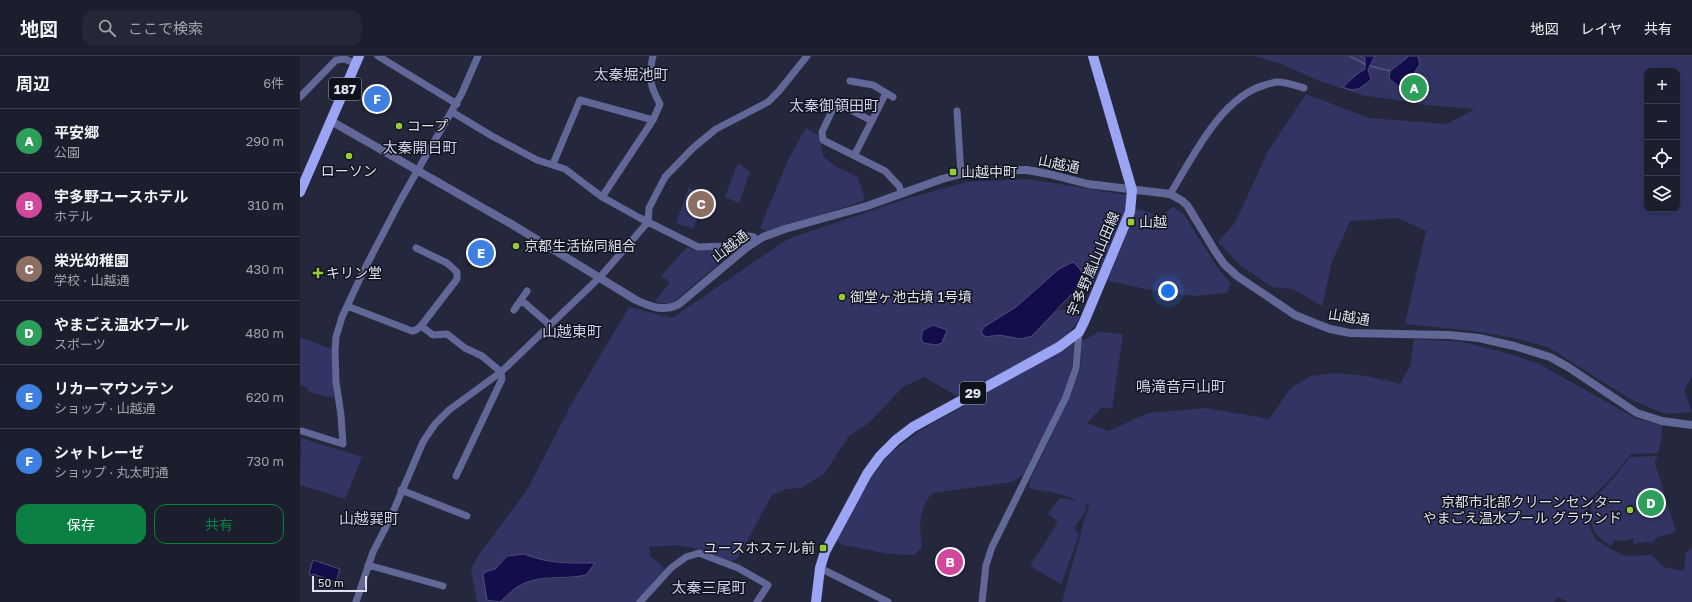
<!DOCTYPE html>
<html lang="ja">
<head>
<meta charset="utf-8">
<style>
  :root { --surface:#1c1e2e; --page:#252736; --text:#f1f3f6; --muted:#a0a2aa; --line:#3a3c4a; --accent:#0b8043 }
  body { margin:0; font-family:"Golos Text","Noto Sans JP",sans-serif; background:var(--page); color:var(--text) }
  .controls { position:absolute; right:12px; top:12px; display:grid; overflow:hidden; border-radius:8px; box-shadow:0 2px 10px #0003 }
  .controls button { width:36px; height:36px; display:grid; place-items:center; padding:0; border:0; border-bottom:1px solid var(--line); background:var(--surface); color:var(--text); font:20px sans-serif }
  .scale { position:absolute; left:12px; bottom:10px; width:55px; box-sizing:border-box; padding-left:4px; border:2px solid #dee1ef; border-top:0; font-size:11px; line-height:14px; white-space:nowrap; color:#dee1ef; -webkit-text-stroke:3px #10121b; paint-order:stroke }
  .you { position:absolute; left:868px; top:235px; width:14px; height:14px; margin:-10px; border:3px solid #fff; border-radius:50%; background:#1a73e8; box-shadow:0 0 0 6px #1a73e833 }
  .badge { display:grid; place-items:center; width:26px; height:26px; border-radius:50%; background:var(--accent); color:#fff; font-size:13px; font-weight:700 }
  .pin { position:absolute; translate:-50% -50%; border:2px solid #fff; box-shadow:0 1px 4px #0006 }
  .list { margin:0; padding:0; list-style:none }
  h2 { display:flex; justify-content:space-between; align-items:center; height:52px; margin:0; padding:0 16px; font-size:17px }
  h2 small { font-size:13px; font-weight:400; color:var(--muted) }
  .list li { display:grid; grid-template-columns:26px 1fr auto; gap:12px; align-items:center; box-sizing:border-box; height:64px; padding:0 16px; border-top:1px solid var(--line) }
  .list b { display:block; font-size:15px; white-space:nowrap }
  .list p { margin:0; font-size:13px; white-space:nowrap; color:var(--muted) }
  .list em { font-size:13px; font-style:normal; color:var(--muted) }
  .actions { display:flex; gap:8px; padding:12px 16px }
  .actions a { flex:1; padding:9px 0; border:1px solid var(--accent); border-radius:12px; text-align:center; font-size:14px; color:var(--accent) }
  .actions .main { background:var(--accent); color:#fff }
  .icon { flex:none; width:22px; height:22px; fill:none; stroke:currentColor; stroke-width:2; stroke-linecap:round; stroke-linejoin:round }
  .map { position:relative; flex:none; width:1392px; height:546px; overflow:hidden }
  header { display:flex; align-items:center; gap:24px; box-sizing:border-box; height:56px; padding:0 20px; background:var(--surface); border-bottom:1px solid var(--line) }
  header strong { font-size:19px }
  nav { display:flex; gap:22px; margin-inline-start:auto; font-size:14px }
  .search { width:280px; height:36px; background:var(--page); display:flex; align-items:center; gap:10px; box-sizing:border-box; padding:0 14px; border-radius:12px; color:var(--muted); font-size:15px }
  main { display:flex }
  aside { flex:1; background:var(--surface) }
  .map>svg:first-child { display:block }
  .green { fill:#323564; fill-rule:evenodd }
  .water { fill:#130d4b; stroke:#504d7c }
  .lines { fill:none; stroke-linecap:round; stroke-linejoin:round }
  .stream { stroke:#504d7c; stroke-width:2 }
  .minor { stroke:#616797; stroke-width:7 }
  .tertiary { stroke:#616797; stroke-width:8 }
  .primary { stroke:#9ba5f4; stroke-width:10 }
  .poi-dot { fill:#96cc39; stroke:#10121b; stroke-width:1.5 }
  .labels { text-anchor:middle; stroke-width:3; stroke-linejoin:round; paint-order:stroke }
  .shield { fill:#10121b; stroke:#a0a3af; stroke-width:1 }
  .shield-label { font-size:13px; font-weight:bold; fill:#dee1ef }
  .poi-label { font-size:14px; fill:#dee1ef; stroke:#10121b; text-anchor:start }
  .street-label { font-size:14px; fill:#dee1ef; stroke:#10121b }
  .neighbourhood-label { font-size:15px; fill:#ccd1ed; stroke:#10121b }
</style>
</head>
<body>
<header>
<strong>地図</strong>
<div class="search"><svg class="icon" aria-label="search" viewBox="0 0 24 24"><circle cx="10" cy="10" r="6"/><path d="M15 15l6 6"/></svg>ここで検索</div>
<nav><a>地図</a><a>レイヤ</a><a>共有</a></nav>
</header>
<main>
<aside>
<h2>周辺<small>6件</small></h2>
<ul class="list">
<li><span class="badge" style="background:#2e9e5b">A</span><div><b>平安郷</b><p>公園</p></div><em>290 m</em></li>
<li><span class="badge" style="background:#d1479c">B</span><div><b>宇多野ユースホテル</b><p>ホテル</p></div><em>310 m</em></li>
<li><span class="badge" style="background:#8d6e63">C</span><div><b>栄光幼稚園</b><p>学校 · 山越通</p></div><em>430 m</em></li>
<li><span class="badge" style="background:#2e9e5b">D</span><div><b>やまごえ温水プール</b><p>スポーツ</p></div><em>480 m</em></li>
<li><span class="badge" style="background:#3f7fe0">E</span><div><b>リカーマウンテン</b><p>ショップ · 山越通</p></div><em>620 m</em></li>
<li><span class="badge" style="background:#3f7fe0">F</span><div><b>シャトレーゼ</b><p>ショップ · 丸太町通</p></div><em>730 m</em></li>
</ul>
<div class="actions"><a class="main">保存</a><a>共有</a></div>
</aside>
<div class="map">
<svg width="1392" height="546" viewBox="0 0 1392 546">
  <rect width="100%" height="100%" fill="#25283d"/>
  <!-- green -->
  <path class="green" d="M955,0H1392V320L1384,334L1392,356L1365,358L1330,343L1248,291L1209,281L1174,275L1105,268L1126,175L1098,162L1050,165L1032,206L1022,250L993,233L972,231L940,209L918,186L935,167L968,95L1006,38L1068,62L1147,68L1175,53L1127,49L1062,39L1020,25L981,8ZM1347,15H1377V153H1347Z
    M506,72L519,80L523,100L535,110L558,121L565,144C533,156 499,164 466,175L460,172L489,102Z
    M438,107L450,116L439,147L425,141Z
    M727,123L827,139V150L861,160L873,151L883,157L917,211L931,228L927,237L895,240L846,233L796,222L794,227L785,224L780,213L773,206L759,213L716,251L684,271L686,281L699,279L721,283L732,280L757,254H772L781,261L764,284L657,340L624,321L603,331L569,367L548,381L524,418L501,432L486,433L472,439L437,503L428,506L398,493L376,489L349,491L350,500L365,513L337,546H200L218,530L234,524L273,522L294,508L241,504L224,498L207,500L195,513L185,516L187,544L191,546H177L171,513L178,500L227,434L271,349L329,251L372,262L488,183L609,142L667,126Z
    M389,131L405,142L393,173L376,167Z
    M441,189L377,243L369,248L355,246L370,226L361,220L387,191L397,195Z
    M799,276L823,278L812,353L802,351L787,367L809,375L848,357L906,352L969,363L991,332L1011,320L1035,317L1067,320L1100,328L1110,310L1114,283L1163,286L1207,297L1237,307L1337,363L1362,369L1361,385L1358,397L1331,398L1312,421L1288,445L1286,464L1296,484L1311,493L1325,500L1351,499L1364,511L1384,515L1386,497L1392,491V546H1268L1258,541L1254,546H762L781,477C782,466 788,459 789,448L760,438L729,432L730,425L769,342L780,313L782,285Z
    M0,281L31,293L34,342L8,336L9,333L0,328Z
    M774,287L772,311L763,340L723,419L712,426L633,437C618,451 619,472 622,491L614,499L590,498L543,489L537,485L536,482L571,422L590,397L618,376Z
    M1,382L62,401L45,443L0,429Z
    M1357,400V403L1354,404L1376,476L1358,481L1350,488L1349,485L1334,488L1333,482L1325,485L1315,484L1311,490C1289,476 1290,469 1292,444L1313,423L1330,401Z
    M760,442L781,445L787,448L785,456L774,472L779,479L761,528L730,510L758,466L748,458Z"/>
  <!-- water -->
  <path class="water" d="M1060,0H1075L1068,14L1071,23C1062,32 1055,37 1043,31L1056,19L1065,13V2Z
    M1107,0H1118L1120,8L1109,25L1100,32L1089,22L1090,15L1107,2Z
    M773,206L780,213L785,224L732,280L721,283L699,279L686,281L681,276L684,271L716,251L759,213Z
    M633,269L647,274L642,287L636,289L623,287L621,282L623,274Z
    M224,498C249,508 268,507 295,507L286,519C265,524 238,518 219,530C212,534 206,541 200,546L187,544L183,519L185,516L195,513L207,500Z
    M13,504L40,513L36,526L13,518L12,519L9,518Z"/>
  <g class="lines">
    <!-- stream -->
    <path class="stream" d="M1050,0L1065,8
      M1070,10L1090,15"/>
    <!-- minor -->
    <path class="minor" d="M78,0L157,48
      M550,25L573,29L593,41
      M0,41L36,4L45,3L56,8
      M657,55L661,118
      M152,56L192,80L237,104L265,113L302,141L340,162L398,191L423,190L439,182L449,180L454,181L456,185
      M572,65L535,46L531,57L522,76L523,84L585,115L599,130L602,138
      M554,100L586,37
      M253,108L280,44L353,64
      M870,138C893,101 921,41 965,29C969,28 974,26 977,26C987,26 996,30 1004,32
      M302,141L353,64L360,48C350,30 348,21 353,0
      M221,244L250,269
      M47,250L112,275L116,274L121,270L154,227L157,223V216L147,207L116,192
      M214,254L227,235
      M121,270L133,279L147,278L165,292L182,300L201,316L202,323L156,420
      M2,375L43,388L41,359L36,326L35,295L36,281L42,261L63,216L100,145L162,37L178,0
      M101,434L167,460
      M68,509L143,530
      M520,512L588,546
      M56,546L73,496L90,463L123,386L135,368L149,354L201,316L300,221L348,166L349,152L365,121L393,92L416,73L468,46L479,35L507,0
      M340,546L371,512L386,501L399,497L438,512L468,529L457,546
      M682,546L686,509L692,491L766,341L776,312L779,276"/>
    <!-- tertiary -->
    <path class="tertiary" d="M31,65L213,169L336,244C351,251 364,256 379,248L446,192L463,181L485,173L567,150L642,123L661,118L693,114H727L749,118L788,128L870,138L881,144L887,149L915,195L924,208L937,220L995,259L1012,266L1030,273L1050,277L1149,279L1179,282L1214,290L1250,301L1268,311L1337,357L1362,365L1392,369"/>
    <!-- primary -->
    <path class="primary" d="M0,136L59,0
      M516,546L520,512L525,496L567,418L580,400L596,384L613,371L759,291L779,276L784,266L830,156L832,134L793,0"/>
  </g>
  <!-- markers -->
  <g class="poi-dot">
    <circle cx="99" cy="70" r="4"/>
    <circle cx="49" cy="100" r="4"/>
    <rect x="649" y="112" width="8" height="8" rx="2"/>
    <rect x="827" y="162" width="8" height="8" rx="2"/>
    <circle cx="216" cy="190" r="4"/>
    <path d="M16 211h4v4h4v4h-4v4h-4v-4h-4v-4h4z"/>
    <circle cx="542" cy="241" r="4"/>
    <circle cx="1330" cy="454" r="4"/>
    <rect x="519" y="488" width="8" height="8" rx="2"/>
  </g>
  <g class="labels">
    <!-- shield labels -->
    <g class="shield">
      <rect x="29" y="22" width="32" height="22" rx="3"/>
      <rect x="660" y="326" width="26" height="22" rx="3"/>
    </g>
    <g class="shield-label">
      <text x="45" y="38">187</text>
      <text x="673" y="342">29</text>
    </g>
    <!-- poi labels -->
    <g class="poi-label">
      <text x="107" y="75">コープ</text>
      <text x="49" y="120" text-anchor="middle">ローソン</text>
      <text x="661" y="121">山越中町</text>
      <text x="839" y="171">山越</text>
      <text x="224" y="195">京都生活協同組合</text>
      <text x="26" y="222">キリン堂</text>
      <text x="550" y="246">御堂ヶ池古墳 1号墳</text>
      <text x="1322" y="451" text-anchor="end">京都市北部クリーンセンター<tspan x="1322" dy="16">やまごえ温水プール グラウンド</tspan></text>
      <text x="515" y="497" text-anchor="end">ユースホステル前</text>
    </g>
    <!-- street labels -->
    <g class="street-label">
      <text transform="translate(759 108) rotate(12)" y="5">山越通</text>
      <text transform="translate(430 190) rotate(-38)" y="5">山越通</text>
      <text transform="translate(793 208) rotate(-67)" y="5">宇多野嵐山山田線</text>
      <text transform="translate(1049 261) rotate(9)" y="5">山越通</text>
    </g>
    <!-- neighbourhood labels -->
    <g class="neighbourhood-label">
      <text x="331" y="24">太秦堀池町</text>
      <text x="534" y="55">太秦御領田町</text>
      <text x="120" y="97">太秦開日町</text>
      <text x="272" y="281">山越東町</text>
      <text x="881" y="336">鳴滝音戸山町</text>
      <text x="69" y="468">山越巽町</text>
      <text x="409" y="537">太秦三尾町</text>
    </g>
  </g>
</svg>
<div class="controls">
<button>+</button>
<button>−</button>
<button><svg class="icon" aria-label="locate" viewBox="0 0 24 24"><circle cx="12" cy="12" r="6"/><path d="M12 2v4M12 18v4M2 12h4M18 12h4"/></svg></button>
<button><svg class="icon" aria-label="layers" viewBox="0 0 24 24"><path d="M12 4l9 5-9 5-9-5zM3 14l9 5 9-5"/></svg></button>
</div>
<div class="scale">50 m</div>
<div class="you"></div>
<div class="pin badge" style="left:1114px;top:32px;background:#2e9e5b">A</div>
<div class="pin badge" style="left:650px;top:506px;background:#d1479c">B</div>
<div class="pin badge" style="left:401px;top:148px;background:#8d6e63">C</div>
<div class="pin badge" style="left:1351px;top:447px;background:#2e9e5b">D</div>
<div class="pin badge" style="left:181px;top:197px;background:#3f7fe0">E</div>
<div class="pin badge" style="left:77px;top:43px;background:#3f7fe0">F</div>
</div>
</main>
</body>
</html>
